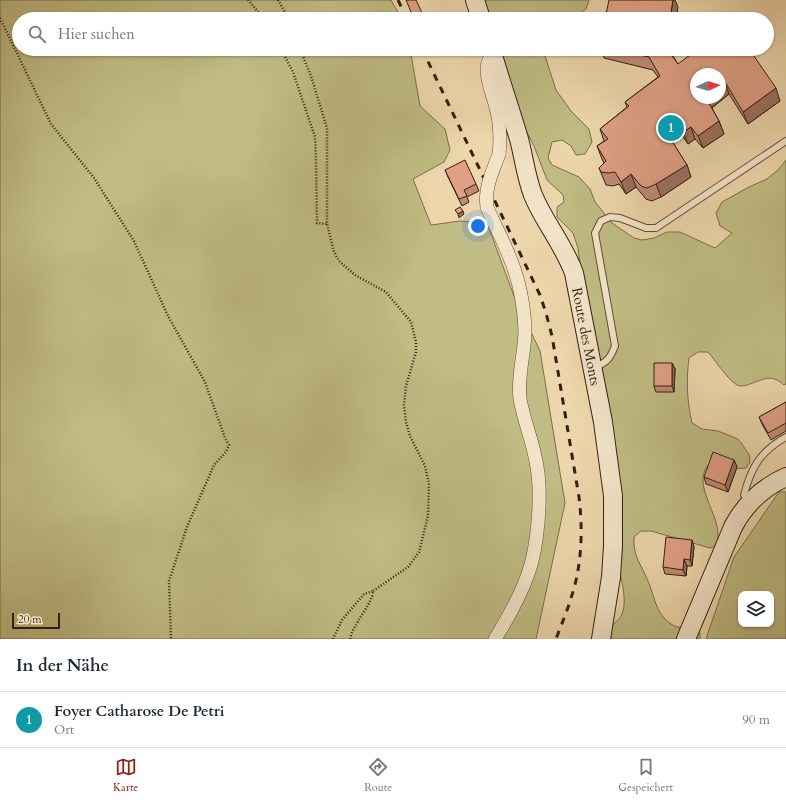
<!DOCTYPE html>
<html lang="de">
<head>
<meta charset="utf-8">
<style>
  :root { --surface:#fff; --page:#f2f2f3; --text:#1f2937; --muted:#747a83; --line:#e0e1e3; --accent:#8f2418 }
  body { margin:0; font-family:Cardo,serif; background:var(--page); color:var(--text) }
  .controls { position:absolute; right:12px; bottom:12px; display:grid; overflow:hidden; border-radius:8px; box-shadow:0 1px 3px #0004 }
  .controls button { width:36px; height:36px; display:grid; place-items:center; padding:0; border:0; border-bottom:1px solid var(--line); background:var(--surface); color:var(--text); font:20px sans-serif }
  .compass { position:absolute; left:690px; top:68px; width:36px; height:36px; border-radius:50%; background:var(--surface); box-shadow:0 1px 3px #0004; rotate:86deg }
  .scale { position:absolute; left:12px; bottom:10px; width:48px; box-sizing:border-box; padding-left:4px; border:2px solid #332012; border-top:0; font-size:11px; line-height:14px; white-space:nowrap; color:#332012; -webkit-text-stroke:3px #f3e4c8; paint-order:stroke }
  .you { position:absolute; left:478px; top:226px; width:14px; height:14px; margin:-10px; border:3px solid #fff; border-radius:50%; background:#1a73e8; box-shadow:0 0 0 6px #1a73e833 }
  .badge { display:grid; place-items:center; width:26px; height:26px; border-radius:50%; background:var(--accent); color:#fff; font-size:13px; font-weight:700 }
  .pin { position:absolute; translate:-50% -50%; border:2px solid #fff; box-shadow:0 1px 4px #0006 }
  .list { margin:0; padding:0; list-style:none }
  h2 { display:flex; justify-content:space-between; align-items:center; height:52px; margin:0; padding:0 16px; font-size:17px }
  h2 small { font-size:13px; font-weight:400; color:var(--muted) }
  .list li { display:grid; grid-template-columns:26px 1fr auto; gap:12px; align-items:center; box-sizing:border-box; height:56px; padding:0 16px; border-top:1px solid var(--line) }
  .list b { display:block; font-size:15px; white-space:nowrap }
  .list p { margin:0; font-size:13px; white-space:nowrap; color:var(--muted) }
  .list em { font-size:13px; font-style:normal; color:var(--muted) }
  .icon { flex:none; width:22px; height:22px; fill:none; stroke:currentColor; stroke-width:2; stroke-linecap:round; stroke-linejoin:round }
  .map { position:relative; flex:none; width:786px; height:639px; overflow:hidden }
  .search { position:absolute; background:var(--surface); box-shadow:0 1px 3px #0004; left:12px; right:12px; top:12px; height:44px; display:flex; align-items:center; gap:10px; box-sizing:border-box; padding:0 14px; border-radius:22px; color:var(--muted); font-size:15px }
  .sheet { height:108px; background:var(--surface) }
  nav { display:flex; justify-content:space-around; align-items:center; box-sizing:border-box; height:56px; border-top:1px solid var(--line); background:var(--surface); font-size:11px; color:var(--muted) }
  nav a { display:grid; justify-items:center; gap:2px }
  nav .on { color:var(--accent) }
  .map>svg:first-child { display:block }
  .green { fill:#c0bc83; stroke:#7a6e4a; fill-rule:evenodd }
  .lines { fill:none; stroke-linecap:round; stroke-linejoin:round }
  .lane-casing { stroke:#624e38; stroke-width:8 }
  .street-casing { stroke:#624e38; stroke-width:14 }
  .secondary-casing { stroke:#332012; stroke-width:20 }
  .path { stroke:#332012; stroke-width:2.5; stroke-dasharray:1 2; stroke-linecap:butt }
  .lane { stroke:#f3e4c8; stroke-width:6 }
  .street { stroke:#f3e4c8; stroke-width:13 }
  .secondary { stroke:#f3e4c8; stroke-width:18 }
  .rail { stroke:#332012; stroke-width:3; stroke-dasharray:7 7; stroke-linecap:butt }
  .street-bridge-casing { stroke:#624e38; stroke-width:14; stroke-linecap:butt }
  .street-bridge { stroke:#f3e4c8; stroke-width:13 }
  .wall { fill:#c08a73; stroke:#332012 }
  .shaded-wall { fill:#9c705e; stroke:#332012 }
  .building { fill:#dfa086; stroke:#332012 }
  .labels { text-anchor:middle; stroke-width:3; stroke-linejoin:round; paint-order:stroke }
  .street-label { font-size:14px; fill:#332012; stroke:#f3e4c8 }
</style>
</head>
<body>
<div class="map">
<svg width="786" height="639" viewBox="0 0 786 639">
  <rect width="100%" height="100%" fill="#edd6ab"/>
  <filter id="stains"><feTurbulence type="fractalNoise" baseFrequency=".005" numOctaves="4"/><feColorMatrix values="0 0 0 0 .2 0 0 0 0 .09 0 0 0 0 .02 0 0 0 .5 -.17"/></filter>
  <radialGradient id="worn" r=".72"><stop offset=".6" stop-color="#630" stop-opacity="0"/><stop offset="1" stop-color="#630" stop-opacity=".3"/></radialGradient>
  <!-- green -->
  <path class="green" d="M0,0H391L402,19H19V49H410L420,106L445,129L450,150L444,162L413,179L431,225L460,221L487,223L514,296L540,351L565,503L536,639H0Z
    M481,0H589L586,9L573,19H483Z
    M484,49H545L544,53L556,90L571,111L589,129L592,142L585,154L576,155L571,146L562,140L552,142L548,158L552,165L579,177L590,189L595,202L612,223L634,238L642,240L654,238L667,232H680L715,248L732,233L720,226L716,213L722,202L749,187L767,179L779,169L786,160V384L784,385C782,383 779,381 777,380C763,373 748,390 737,385C727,379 716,361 708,352H698L689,358C686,381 687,401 692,423L702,429L718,431L738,439L749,454L750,462L746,468L732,469L725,465H708C690,488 727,520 716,546L710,548L651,531H641L634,537C633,557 641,564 648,581C655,597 655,613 671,624C679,630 691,627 700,633V639H606C608,623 619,623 622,614C628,598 620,575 616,559L578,248L573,233L557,217V207L564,202L563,195L547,180L534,146Z
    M779,492H786V639H706L734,557ZM741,594H771V624H741Z"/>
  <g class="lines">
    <defs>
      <path id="lane" d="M594,368C607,362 610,359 615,346L595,233L601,221L610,217L620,218L646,228H656L786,141
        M750,501L744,495C751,467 761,451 786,437"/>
      <path id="street" d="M492,52C490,57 488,62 487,67C486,80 492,92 495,104C500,121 501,137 499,154
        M487,207C493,222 501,236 507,251C518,275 524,303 525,330C525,353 517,376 520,399C524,422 534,444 537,467C542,495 538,547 528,574C520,597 508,618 495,639"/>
      <g id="secondary">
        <path d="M475,0L481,19"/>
        <path id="s1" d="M491,49C500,79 510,109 519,139C524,158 526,177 533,195C544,222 564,245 574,273L603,422L613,496V546L611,577L601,639"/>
        <path d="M686,639L733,527C745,504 762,488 786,477"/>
      </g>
    </defs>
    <!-- lane casing -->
    <use href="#lane" class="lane-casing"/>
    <!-- street casing -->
    <use href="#street" class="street-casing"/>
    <!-- secondary casing -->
    <use href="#secondary" class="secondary-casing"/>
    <!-- path -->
    <path class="path" d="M248,0L264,19
      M278,0L289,19
      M0,18L51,124L94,178L134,241L168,316L205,382L225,438L229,445L226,452L214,465L187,527L169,581L171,639
      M281,49L293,72L315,137L316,161L317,223L327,224
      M300,49L311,76L327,128V224L334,252L339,261L355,275L386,292L411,322L416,342V352L406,386L404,405L406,422L410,436L425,466L429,484L428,516L419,552L408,567L373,591
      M333,639L342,620L364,594L373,591C373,603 353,624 350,639"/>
    <!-- lane -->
    <use href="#lane" class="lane"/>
    <!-- street -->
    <use href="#street" class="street"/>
    <!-- secondary -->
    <use href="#secondary" class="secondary"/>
    <!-- rail -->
    <path class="rail" d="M398,0L407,19
      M422,49L540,295L546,313L552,336L579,497C583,530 582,566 571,598C567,612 561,625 556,639"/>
    <defs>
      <path id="street-bridge" d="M487,207C484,188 493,171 499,154"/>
    </defs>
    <!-- street-bridge casing -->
    <use href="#street-bridge" class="street-bridge-casing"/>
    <!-- street-bridge -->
    <use href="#street-bridge" class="street-bridge"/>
  </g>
  <!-- wall -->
  <path class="wall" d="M423,15L424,19H414Z
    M601,49H671V53L678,64L780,101L748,124L729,94L712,108L719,121L724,134L703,148L695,139L688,144L679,131L670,138L687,165L691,177L661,197L652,201L646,199L636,187L626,194L619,184L613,186L606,185L604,180L599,168L604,163L602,159L597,146L604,141L600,129L627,107L625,102L658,77L653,70L604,58Z
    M445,170L476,184L479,191L467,197L469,202L462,206L448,177Z
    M672,363L675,369L674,392H656L654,386Z
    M786,402V431L771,440L762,424L759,417Z
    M734,460L737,467L728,492L706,484L704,477Z
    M692,540L694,547L692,566H687L686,576L665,574L663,567Z"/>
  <!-- shaded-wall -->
  <path class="shaded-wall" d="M673,0H675L678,7L676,19H670Z
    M666,49H671L670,59Z
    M725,82L729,94L710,109L705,98H720V85Z
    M776,88L780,101L748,124L743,112Z
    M675,118L679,131L667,140L663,127Z
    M719,121L724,134L703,148L698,136Z
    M691,127L695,139L688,144L683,132Z
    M687,165L691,177L661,197L656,184Z
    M631,174L636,187L626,194L621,182Z
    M463,211L464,214L459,218L458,214Z
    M672,363L675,369L674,392L672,386Z
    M734,460L737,467L728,492L725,485Z
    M692,540L694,547L692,566L690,560Z
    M684,559L687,566L686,576L683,570Z"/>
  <!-- building -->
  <path class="building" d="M406,0H416L423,15L414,19Z
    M609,0H673L670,19H605Z
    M613,49H667L678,64L698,49H749L776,88L743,112L725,82L720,85V74H696V98H706L719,121L698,136L691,127L683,132L675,118L663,127L687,165L656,184L647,188L641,186L631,174L621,182L615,172L608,173L601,172L599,168L606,161L597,146L608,139L600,129L629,106L625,102L660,76L649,57Z
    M465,160L476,184L464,190L467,196L459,199L445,170Z
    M460,207L463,211L458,214L455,210Z
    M654,363H672V386H654Z
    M786,402V423L768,433L759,417Z
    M713,452L734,460L725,485L704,477Z
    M666,537L692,540L690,560L684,559L683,570L663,567Z"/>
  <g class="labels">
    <!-- street labels -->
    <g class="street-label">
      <text dy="5" stroke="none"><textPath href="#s1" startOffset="305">Route des Monts</textPath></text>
    </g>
  </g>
  <rect width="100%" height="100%" filter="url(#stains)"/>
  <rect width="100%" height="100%" fill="url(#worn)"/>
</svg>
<div class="controls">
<button><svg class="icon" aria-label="layers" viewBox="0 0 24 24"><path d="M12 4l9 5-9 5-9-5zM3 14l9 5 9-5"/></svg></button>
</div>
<svg class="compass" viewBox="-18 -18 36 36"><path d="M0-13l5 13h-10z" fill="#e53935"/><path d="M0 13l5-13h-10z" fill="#747a83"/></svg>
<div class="scale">20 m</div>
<div class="you"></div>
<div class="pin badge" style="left:671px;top:128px;background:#0f9aa8">1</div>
<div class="search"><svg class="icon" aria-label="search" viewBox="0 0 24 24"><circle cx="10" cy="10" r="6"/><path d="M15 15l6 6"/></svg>Hier suchen</div>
</div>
<section class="sheet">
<h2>In der Nähe<small></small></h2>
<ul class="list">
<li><span class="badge" style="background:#0f9aa8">1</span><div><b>Foyer Catharose De Petri</b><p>Ort</p></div><em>90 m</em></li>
</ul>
</section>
<nav>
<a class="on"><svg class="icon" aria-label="map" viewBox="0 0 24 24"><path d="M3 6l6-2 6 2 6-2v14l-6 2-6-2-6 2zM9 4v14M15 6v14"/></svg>Karte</a>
<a><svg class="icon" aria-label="directions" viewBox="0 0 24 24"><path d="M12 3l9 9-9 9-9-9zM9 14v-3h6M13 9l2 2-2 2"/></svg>Route</a>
<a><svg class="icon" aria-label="saved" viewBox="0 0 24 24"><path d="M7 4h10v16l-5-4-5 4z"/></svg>Gespeichert</a>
</nav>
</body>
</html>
